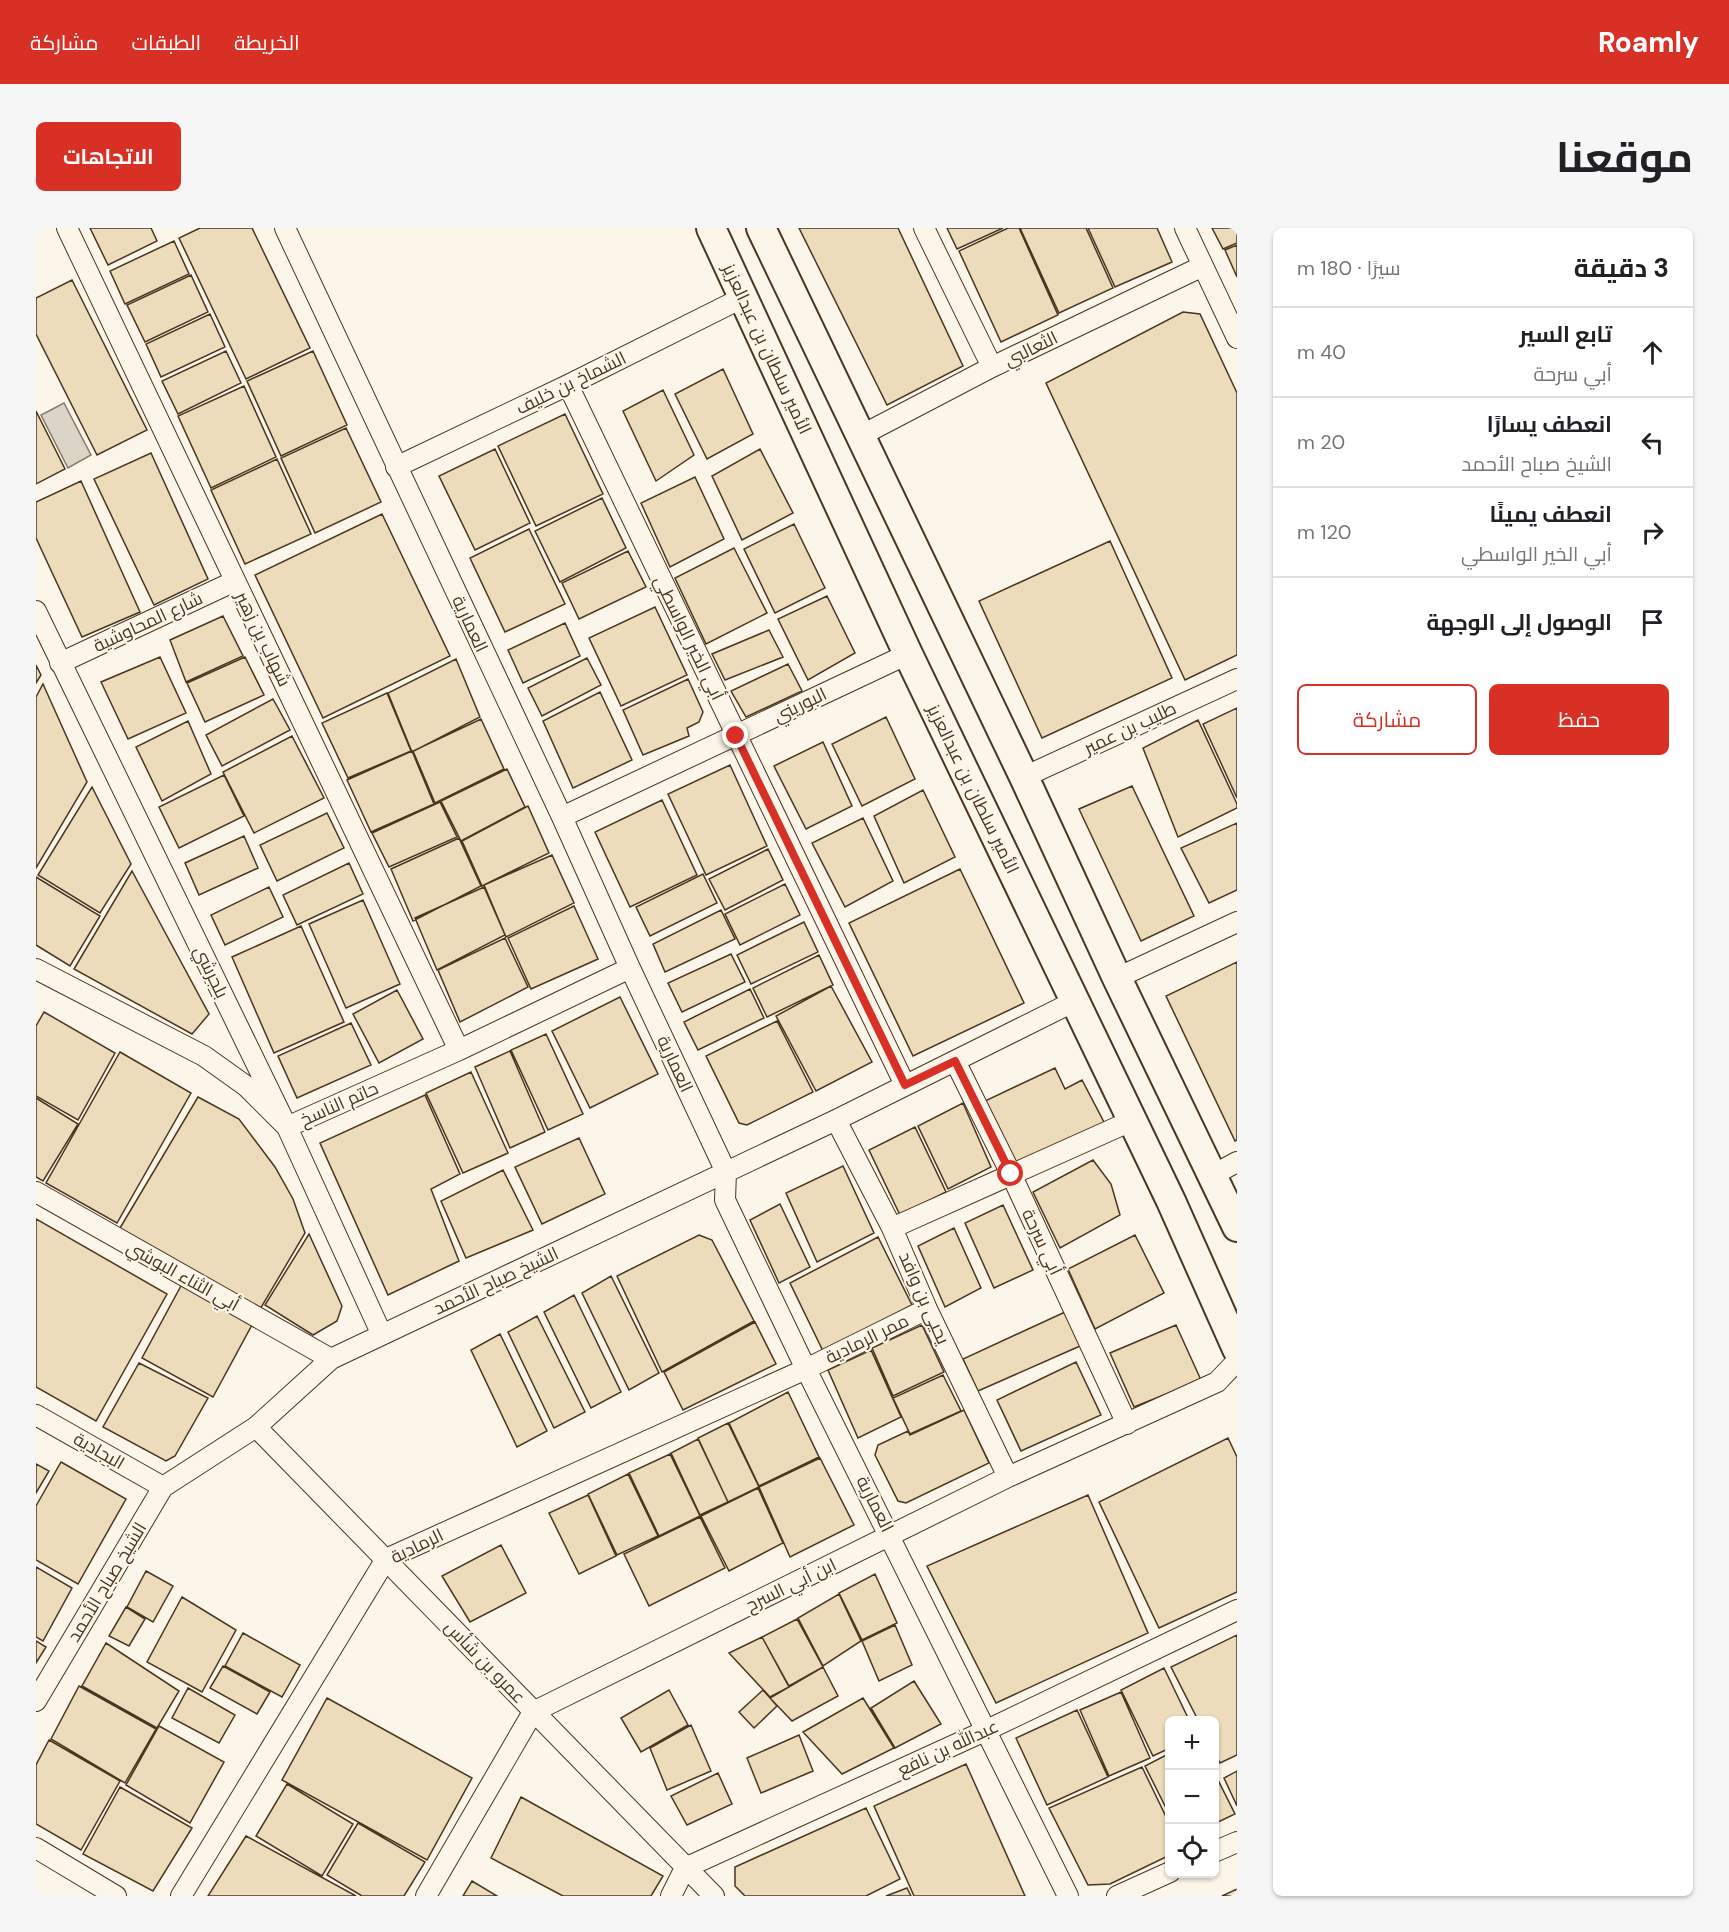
<!DOCTYPE html>
<html lang="ar">
<head>
<meta charset="utf-8">
<style>
  :root { --surface:#fff; --page:#f6f6f6; --text:#202124; --muted:#757577; --line:#e0e0e0; --accent:#d93025 }
  body { margin:0; font-family:"DM Sans",Cairo,sans-serif; background:var(--page); color:var(--text); direction:rtl }
  .controls { position:absolute; right:18px; bottom:18px; display:grid; overflow:hidden; border-radius:9px; box-shadow:0 2px 4px #0004 }
  .controls button { width:54px; height:54px; display:grid; place-items:center; padding:0; border:0; border-bottom:2px solid var(--line); background:var(--surface); color:var(--text); font:30px sans-serif }
  .stop { position:absolute; width:18px; height:18px; margin:-14px; border:4px solid #d93025; border-radius:50%; background:#fff }
  .stop.end { background:#d93025; border-color:#fff; box-shadow:0 2px 6px #0008 }
  .list { margin:0; padding:0; list-style:none }
  h2 { display:flex; justify-content:space-between; align-items:center; height:78px; margin:0; padding:0 24px; font-size:26px }
  h2 small { font-size:20px; font-weight:400; color:var(--muted) }
  .list li { display:grid; grid-template-columns:39px 1fr auto; gap:18px; align-items:center; box-sizing:border-box; height:90px; padding:0 24px; border-top:2px solid var(--line) }
  .list b { display:block; font-size:22px; white-space:nowrap }
  .list p { margin:0; font-size:20px; white-space:nowrap; color:var(--muted) }
  .list em { font-size:20px; font-style:normal; color:var(--muted) }
  .actions { display:flex; gap:12px; padding:18px 24px }
  .actions a { flex:1; padding:14px 0; border:2px solid var(--accent); border-radius:9px; text-align:center; font-size:21px; color:var(--accent) }
  .actions .main { background:var(--accent); color:#fff }
  .icon { flex:none; width:33px; height:33px; fill:none; stroke:currentColor; stroke-width:2; stroke-linecap:round; stroke-linejoin:round }
  .map { position:relative; flex:none; width:1201px; height:1668px; overflow:hidden; direction:ltr; border-radius:9px }
  header { display:flex; align-items:center; gap:36px; box-sizing:border-box; height:84px; padding:0 30px; background:var(--accent); color:#fff }
  header strong { font-size:28px }
  nav { display:flex; gap:33px; margin-inline-start:auto; font-size:21px }
  .intro { display:flex; align-items:center; justify-content:space-between; box-sizing:border-box; height:144px; padding:0 36px }
  h1 { margin:0; font-size:42px }
  .button { padding:15px 27px; border-radius:9px; background:var(--accent); color:#fff; font-size:21px; font-weight:700 }
  main { display:flex; gap:36px; padding:0 36px }
  aside { flex:1; background:var(--surface); border-radius:9px; box-shadow:0 2px 4px #0004 }
  .map>svg:first-child { display:block }
  .water { fill:#dcd4c6; stroke:#887966; stroke-width:1.5 }
  .building { fill:#ecdcbc; stroke:#4a3520; stroke-width:1.5 }
  .lines { fill:none; stroke-linecap:round; stroke-linejoin:round }
  .street-casing { stroke:#4a3520; stroke-width:22 }
  .secondary-casing { stroke:#4a3520; stroke-width:32 }
  .street { stroke:#fbf6e9; stroke-width:20 }
  .secondary { stroke:#fbf6e9; stroke-width:28 }
  .route { stroke:#d93025; stroke-width:8 }
  .labels { text-anchor:middle; stroke-width:4.5; stroke-linejoin:round; paint-order:stroke }
  .street-label { font-size:18px; fill:#4a3520; stroke:#fbf6e9 }
</style>
</head>
<body>
<header>
<strong>Roamly</strong>
<nav><a>الخريطة</a><a>الطبقات</a><a>مشاركة</a></nav>
</header>
<div class="intro"><h1>موقعنا</h1><a class="button">الاتجاهات</a></div>
<main>
<aside>
<h2>3 دقيقة<small>سيرًا · 180 m</small></h2>
<ul class="list">
<li><svg class="icon" aria-label="ahead" viewBox="0 0 24 24"><path d="M12 20V5M6 11l6-6 6 6"/></svg><div><b>تابع السير</b><p>أبي سرحة</p></div><em>40 m</em></li>
<li><svg class="icon" aria-label="left" viewBox="0 0 24 24"><path d="M17 20v-9H6M10 6l-5 5 5 5"/></svg><div><b>انعطف يسارًا</b><p>الشيخ صباح الأحمد</p></div><em>20 m</em></li>
<li><svg class="icon" aria-label="right" viewBox="0 0 24 24"><path d="M7 20v-9h11M14 6l5 5-5 5"/></svg><div><b>انعطف يمينًا</b><p>أبي الخير الواسطي</p></div><em>120 m</em></li>
<li><svg class="icon" aria-label="arrive" viewBox="0 0 24 24"><path d="M6 21V4h12l-3 4 3 4H6"/></svg><div><b>الوصول إلى الوجهة</b></div></li>
</ul>
<div class="actions"><a class="main">حفظ</a><a>مشاركة</a></div>
</aside>
<div class="map">
<svg width="1201" height="1668" viewBox="0 0 1201 1668">
  <rect width="100%" height="100%" fill="#fbf6e9"/>
  <!-- water -->
  <path class="water" d="M28,175L55,227L32,240L5,187Z"/>
  <!-- building -->
  <path class="building" d="M54,0H115L121,13L72,37Z
    M164,0H216L274,120L210,151L143,10Z
    M763,0H862L927,138L851,177Z
    M911,0H967L921,21Z
    M972,0H983L1022,87L965,114L923,23Z
    M984,0H1050L1077,60L1023,85Z
    M1052,0H1121L1136,34L1079,59Z
    M1176,0H1201V15L1187,21Z
    M138,13L153,46L89,76L74,43Z
    M1201,17V49L1189,22Z
    M155,47L172,84L109,114L91,77Z
    M36,52L111,202L61,227L0,106V70Z
    M1147,84L1164,86L1201,165V427L1149,452L1010,155Z
    M174,86L189,119L125,149L110,116Z
    M190,123L205,155L142,186L126,153Z
    M277,123L311,197L245,228L211,153Z
    M687,141L717,206L671,231L639,166Z
    M208,158L240,229L175,260L142,188Z
    M627,162L658,227L620,253L587,183Z
    M0,183L29,241L0,256Z
    M529,186L567,266L500,298L462,218Z
    M310,200L345,274L279,305L245,230Z
    M459,221L494,295L439,322L403,248Z
    M724,221L757,285L706,312L676,248Z
    M115,225L172,351L118,377L58,251Z
    M241,231L275,306L209,336L175,262Z
    M659,249L688,311L634,339L605,275Z
    M45,253L104,384L46,409L0,310V274Z
    M566,270L590,320L524,354L499,303Z
    M346,286L414,428L287,490L219,347Z
    M758,296L789,360L739,385L708,321Z
    M493,301L529,376L469,404L434,330Z
    M1074,313L1136,450L1006,510L943,373Z
    M698,320L731,385L670,416L639,350Z
    M592,323L610,359L543,391L526,355Z
    M791,368L819,425L772,452L742,391Z
    M619,379L651,447L585,478L553,410Z
    M187,388L207,428L150,454L134,412Z
    M529,395L544,428L487,455L472,422Z
    M733,402L747,429L689,452L676,426Z
    M124,429L150,485L92,511L65,454Z
    M209,429L228,467L169,494L151,455Z
    M551,430L565,457L506,488L492,460Z
    M420,431L444,489L376,524L352,465Z
    M752,436L766,463L710,489L695,463Z
    M0,437L5,447L0,455Z
    M652,451L667,484L663,494L651,500L653,508L607,527L587,482Z
    M7,456L51,554L0,640V469Z
    M564,464L596,532L537,560L507,493Z
    M351,465L375,523L312,550L286,495Z
    M237,471L254,502L186,538L170,507Z
    M1201,480V570L1167,496Z
    M850,489L879,551L826,578L796,516Z
    M445,491L468,541L399,575L377,523Z
    M1162,492L1201,576V580L1142,609L1107,520Z
    M152,493L175,546L126,573L100,519Z
    M256,508L288,570L218,605L187,544Z
    M787,514L816,578L770,601L738,538Z
    M376,523L398,576L335,604L311,552Z
    M694,537L731,618L670,647L632,566Z
    M471,541L489,579L425,613L405,573Z
    M188,547L208,588L143,620L123,579Z
    M1096,558L1158,688L1105,713L1043,581Z
    M56,559L95,636L64,685L2,647Z
    M887,562L919,629L868,655L838,588Z
    M626,572L661,647L594,679L559,604Z
    M404,574L421,609L353,639L336,605Z
    M492,578L513,625L446,658L426,613Z
    M291,585L308,620L241,653L224,617Z
    M827,590L857,653L809,679L776,615Z
    M1201,595V662L1173,675L1145,620Z
    M208,608L222,640L163,667L149,635Z
    M423,610L445,658L377,693L355,641Z
    M732,621L747,652L689,682L673,651Z
    M516,627L538,675L470,709L448,657Z
    M313,635L327,666L261,697L247,667Z
    M924,641L988,775L877,828L813,695Z
    M96,643L173,786L156,806L38,741Z
    M667,646L681,675L614,708L600,679Z
    M0,649L64,688L34,738L0,717Z
    M749,656L764,687L704,717L689,686Z
    M233,659L247,689L189,717L175,687Z
    M448,659L469,707L401,742L379,690Z
    M327,672L364,756L310,780L273,696Z
    M538,678L562,731L495,761L472,710Z
    M685,682L699,711L629,744L617,716Z
    M768,694L782,724L715,756L701,727Z
    M265,698L308,794L238,825L196,729Z
    M469,710L492,759L424,794L402,742Z
    M695,726L709,754L646,784L632,755Z
    M783,727L797,757L731,789L717,760Z
    M1201,734V912L1199,913L1130,768Z
    M795,758L836,834L780,863L740,788Z
    M714,761L728,790L662,822L648,794Z
    M361,762L387,811L343,835L317,786Z
    M584,769L622,846L554,880L516,803Z
    M8,784L79,825L42,892L0,868V798Z
    M741,793L777,864L711,897L703,895L670,828Z
    M315,795L335,837L261,870L242,828Z
    M510,806L547,886L512,902L475,822Z
    M474,823L509,904L474,920L439,839Z
    M84,824L155,865L81,995L10,955Z
    M1019,840L1029,861L1046,852L1070,898L979,938L949,873Z
    M435,844L472,925L427,945L390,865Z
    M389,867L424,946L395,961L423,1033L352,1067L284,915Z
    M162,869L203,891L239,939L257,971L269,1005L223,1083L81,1005Z
    M0,870L42,896L7,953L0,949Z
    M927,875L955,939L912,961L882,898Z
    M879,899L910,964L864,987L833,922Z
    M543,910L569,966L506,996L479,939Z
    M1057,932L1075,956L1084,987L1024,1020L997,964Z
    M807,938L838,1005L781,1034L750,965Z
    M467,942L497,1002L430,1030L405,973Z
    M744,976L774,1039L743,1055L714,992Z
    M967,977L997,1042L958,1060L929,995Z
    M0,991L131,1066L60,1193L0,1159Z
    M918,1000L945,1060L909,1079L882,1018Z
    M273,1006L306,1078L301,1093L277,1107L229,1077Z
    M663,1007L676,1012L718,1093L626,1144L581,1048Z
    M1099,1007L1128,1065L1059,1101L1032,1041Z
    M842,1009L876,1077L787,1123L754,1055Z
    M575,1048L623,1145L593,1162L546,1065Z
    M146,1056L217,1095L177,1169L106,1130Z
    M538,1067L585,1164L555,1180L508,1084Z
    M1029,1084L1044,1118L942,1163L927,1131Z
    M501,1088L549,1184L518,1200L472,1104Z
    M719,1094L740,1136L647,1182L628,1144Z
    M886,1097L908,1144L857,1168L836,1120Z
    M1140,1097L1165,1152L1098,1179L1074,1125Z
    M464,1106L511,1203L481,1219L435,1122Z
    M835,1122L865,1189L822,1210L792,1142Z
    M1040,1134L1065,1187L985,1223L961,1172Z
    M103,1135L172,1170L139,1228L130,1233L67,1199Z
    M907,1147L925,1183L874,1206L857,1170Z
    M752,1164L783,1229L723,1258L693,1195Z
    M928,1182L953,1235L870,1275L862,1273L839,1227L842,1217L872,1203L874,1207Z
    M692,1195L723,1259L692,1274L662,1210Z
    M1192,1210L1201,1229V1364L1123,1400L1063,1274Z
    M662,1211L692,1274L664,1287L635,1225Z
    M634,1226L664,1288L623,1308L593,1245Z
    M784,1230L818,1297L754,1329L723,1259Z
    M25,1234L90,1271L42,1356L0,1332V1278Z
    M0,1236L13,1243L0,1265Z
    M592,1246L622,1308L581,1327L552,1266Z
    M722,1260L747,1315L693,1343L665,1288Z
    M552,1267L580,1328L543,1346L513,1285Z
    M1052,1267L1112,1405L960,1475L891,1338Z
    M664,1289L689,1340L613,1378L588,1326Z
    M465,1317L490,1365L434,1394L406,1348Z
    M0,1339L36,1360L7,1413L0,1409Z
    M110,1343L137,1358L117,1394L91,1379Z
    M839,1346L861,1395L826,1412L803,1365Z
    M803,1366L825,1413L787,1438L762,1390Z
    M146,1369L200,1402L166,1464L111,1434Z
    M90,1379L109,1391L93,1418L73,1408Z
    M761,1391L787,1439L753,1458L726,1409Z
    M859,1397L876,1437L843,1453L826,1413Z
    M207,1405L264,1437L246,1469L189,1438Z
    M1201,1407V1527L1184,1535L1178,1525V1492H1162L1135,1439Z
    M726,1409L753,1459L734,1469L693,1425Z
    M0,1413L10,1419L0,1435Z
    M70,1415L143,1463L121,1500L46,1458Z
    M187,1438L234,1464L221,1486L174,1460Z
    M787,1439L802,1468L756,1493L734,1470Z
    M1128,1440L1153,1492H1134V1520L1117,1528L1085,1462Z
    M878,1453L905,1496L859,1520L835,1480Z
    M43,1458L120,1501L89,1555L15,1511Z
    M152,1460L199,1487L183,1515L136,1490Z
    M633,1462L652,1497L605,1524L585,1490Z
    M727,1462L741,1478L718,1500L703,1484Z
    M1085,1464L1114,1530L1073,1548L1044,1482Z
    M291,1470L436,1550L391,1632L246,1552Z
    M827,1470L858,1520L806,1546L767,1504Z
    M1041,1482L1072,1549L1011,1577L980,1510Z
    M655,1497L675,1543L631,1562L614,1520Z
    M123,1498L188,1534L154,1595L90,1557Z
    M763,1507L777,1543L725,1565L711,1530Z
    M13,1512L84,1553L45,1622L0,1596V1537Z
    M1134,1525V1588L1109,1538Z
    M930,1536L989,1668H878L838,1578Z
    M1106,1539L1134,1597V1627L1074,1656L1052,1657L1013,1580Z
    M1201,1543V1578L1188,1550Z
    M1178,1544L1199,1586L1178,1596Z
    M682,1545L696,1576L651,1597L635,1568Z
    M251,1556L317,1596L286,1648L220,1608Z
    M84,1559L156,1600L117,1663L47,1626Z
    M485,1569L627,1648L615,1668H527L455,1630Z
    M830,1580L864,1651L830,1668H709L699,1658V1639Z
    M322,1595L389,1634L368,1668H326L291,1647Z
    M210,1608L320,1668H172Z
    M436,1653L461,1668H427Z
    M871,1660L875,1668H850Z
    M1201,1661V1668H1186Z"/>
  <g class="lines">
    <defs>
      <path id="street" d="M31,0L423,822
        M249,0L526,589L594,740L690,944L689,972L770,1141L1032,1668
        M888,0L956,139
        M1149,0L1201,110
        M532,157L869,857
        M824,208L956,139L1167,38
        M360,239L532,157L708,69
        M0,383L251,899L346,1107
        M24,435L199,353
        M988,549L1201,451
        M526,589L872,426
        M0,741L168,828L210,858L251,899L423,822L594,740
        M1081,750L1201,694
        M919,833L975,946L1091,1196
        M800,892L856,1000L891,1081L972,1249
        M1177,947L1201,934
        M0,964L295,1131
        M856,1000L1095,893
        M0,1187L127,1259
        M220,1199L678,1668
        M0,1473L127,1259L220,1199L295,1131L800,892L1039,773
        M0,1620L80,1668
        M1178,1624L1201,1614
        M145,1668L350,1331L770,1141L891,1081
        M390,1668L497,1484L972,1249L1181,1154L1201,1133
        M635,1668L649,1640L951,1502L1201,1382
        M1081,1668L1134,1644"/>
      <path id="secondary" d="M675,0L872,426L1135,973L1201,1121
        M725,0L988,549L1081,750L1201,999"/>
    </defs>
    <!-- street casing -->
    <use href="#street" class="street-casing"/>
    <!-- secondary casing -->
    <use href="#secondary" class="secondary-casing"/>
    <!-- street -->
    <use href="#street" class="street"/>
    <!-- secondary -->
    <use href="#secondary" class="secondary"/>
  </g>
  <g class="lines">
    <!-- route -->
    <path class="route" d="M700,508L869,857L919,833L975,946"/>
  </g>
  <g class="labels">
    <!-- street labels -->
    <g class="street-label">
      <text transform="translate(731 121) rotate(65)" y="6">الأمير سلطان بن عبدالعزيز</text>
      <text transform="translate(995 121) rotate(-26)" y="6">الثعالبي</text>
      <text transform="translate(535 155) rotate(-26)" y="6">الشماخ بن خليف</text>
      <text transform="translate(112 394) rotate(-25)" y="6">شارع المحاوشية</text>
      <text transform="translate(434 396) rotate(65)" y="6">العمارية</text>
      <text transform="translate(653 410) rotate(64)" y="6">أبي الخير الواسطي</text>
      <text transform="translate(227 411) rotate(64)" y="6">شهاب بن زهير</text>
      <text transform="translate(764 477) rotate(-26)" y="6">البوريني</text>
      <text transform="translate(1094 500) rotate(-25)" y="6">طليب بن عمير</text>
      <text transform="translate(937 561) rotate(64)" y="6">الأمير سلطان بن عبدالعزيز</text>
      <text transform="translate(175 744) rotate(64)" y="6">بلجرشي</text>
      <text transform="translate(639 836) rotate(65)" y="6">العمارية</text>
      <text transform="translate(303 876) rotate(-24)" y="6">حاتم الناسخ</text>
      <text transform="translate(1006 1014) rotate(65)" y="6">أبي سرحة</text>
      <text transform="translate(147 1048) rotate(29)" y="6">أبي الثناء البوشي</text>
      <text transform="translate(460 1053) rotate(-25)" y="6">الشيخ صباح الأحمد</text>
      <text transform="translate(888 1070) rotate(66)" y="6">يحيى بن وافد</text>
      <text transform="translate(831 1111) rotate(-26)" y="6">ممر الرمادية</text>
      <text transform="translate(63 1223) rotate(30)" y="6">البجادية</text>
      <text transform="translate(839 1276) rotate(63)" y="6">العمارية</text>
      <text transform="translate(381 1318) rotate(-26)" y="6">الرمادية</text>
      <text transform="translate(71 1354) rotate(-59)" y="6">الشيخ صباح الأحمد</text>
      <text transform="translate(755 1357) rotate(-26)" y="6">ابن أبي السرح</text>
      <text transform="translate(449 1434) rotate(46)" y="6">عمرو بن شأس</text>
      <text transform="translate(912 1520) rotate(-25)" y="6">عبدالله بن نافع</text>
    </g>
  </g>
</svg>
<div class="controls">
<button>+</button>
<button>−</button>
<button><svg class="icon" aria-label="locate" viewBox="0 0 24 24"><circle cx="12" cy="12" r="6"/><path d="M12 2v4M12 18v4M2 12h4M18 12h4"/></svg></button>
</div>
<div class="stop" style="left:975px;top:946px"></div>
<div class="stop end" style="left:700px;top:508px"></div>
</div>
</main>
</body>
</html>
